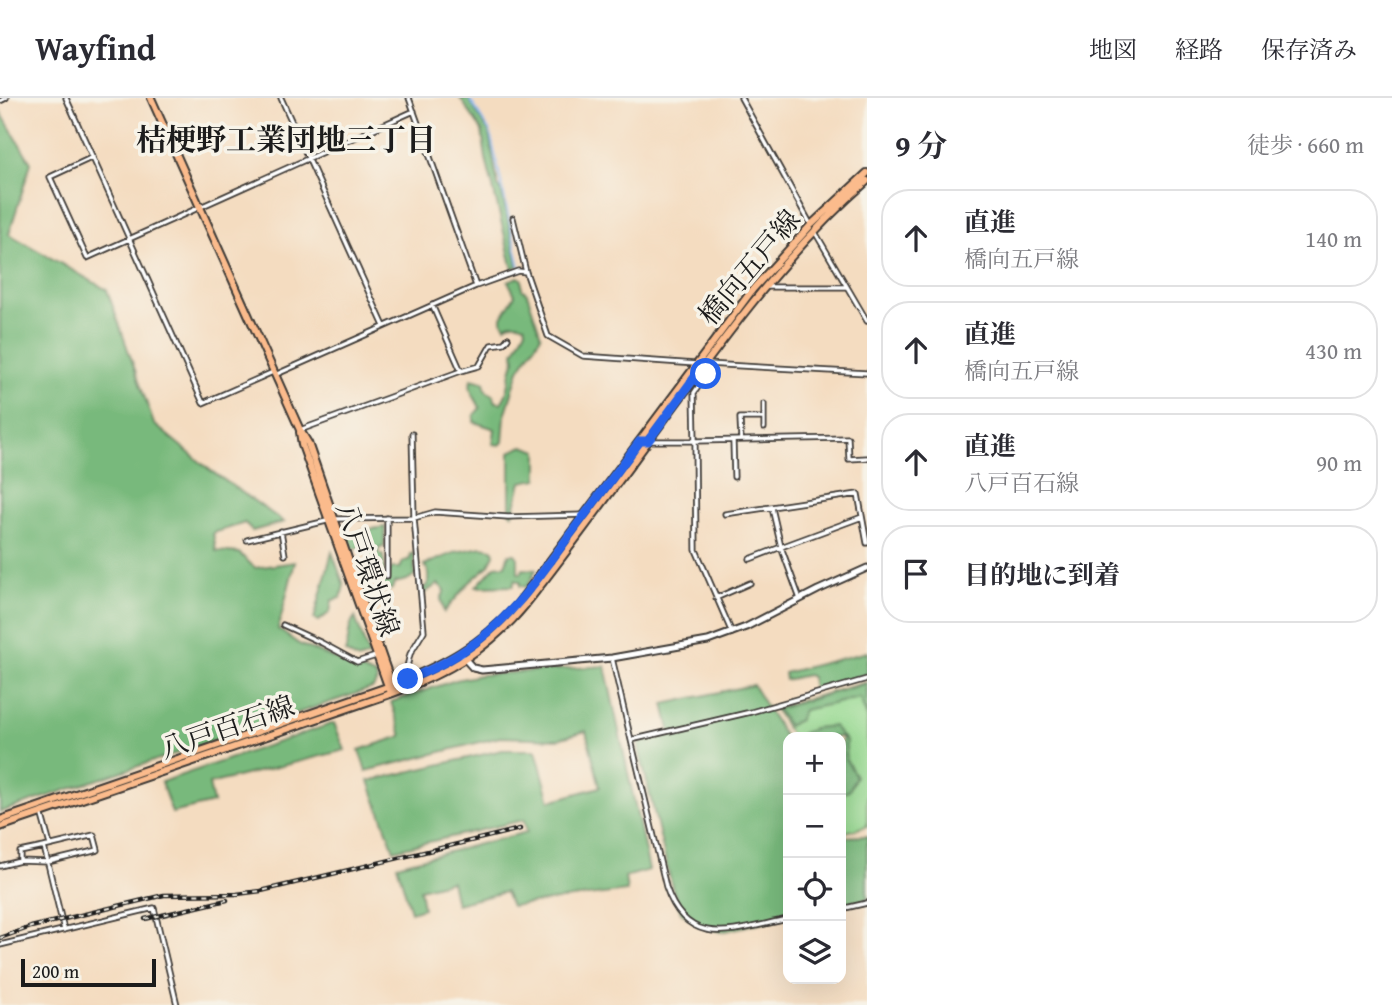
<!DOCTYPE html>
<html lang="ja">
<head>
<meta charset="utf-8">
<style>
  :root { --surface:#fff; --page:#f2f2f3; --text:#2b2b33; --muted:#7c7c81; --line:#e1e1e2 }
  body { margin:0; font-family:"Gentium Book Plus","Noto Serif JP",serif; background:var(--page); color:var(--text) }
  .controls { position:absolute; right:21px; bottom:21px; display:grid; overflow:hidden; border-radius:14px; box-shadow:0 7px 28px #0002 }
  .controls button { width:63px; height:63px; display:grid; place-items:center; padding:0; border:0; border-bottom:2px solid var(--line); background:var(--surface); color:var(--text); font:35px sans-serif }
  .scale { position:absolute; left:21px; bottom:18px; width:135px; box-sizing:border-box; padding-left:7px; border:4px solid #1c1c1c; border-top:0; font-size:19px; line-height:24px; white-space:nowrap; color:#1c1c1c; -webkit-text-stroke:5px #f7f3e8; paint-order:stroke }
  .stop { position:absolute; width:21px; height:21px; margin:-16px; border:5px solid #2563eb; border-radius:50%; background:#fff }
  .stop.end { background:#2563eb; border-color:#fff; box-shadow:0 2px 7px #0008 }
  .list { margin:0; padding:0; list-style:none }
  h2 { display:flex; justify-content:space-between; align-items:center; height:91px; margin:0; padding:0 28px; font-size:30px }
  h2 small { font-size:23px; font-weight:400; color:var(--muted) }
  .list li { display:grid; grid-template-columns:46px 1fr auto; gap:21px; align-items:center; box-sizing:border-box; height:98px; margin:0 14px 14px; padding:0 14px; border:2px solid var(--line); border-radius:28px }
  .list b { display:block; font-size:26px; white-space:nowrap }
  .list p { margin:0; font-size:23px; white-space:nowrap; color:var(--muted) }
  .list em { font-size:23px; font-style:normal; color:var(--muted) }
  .icon { flex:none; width:38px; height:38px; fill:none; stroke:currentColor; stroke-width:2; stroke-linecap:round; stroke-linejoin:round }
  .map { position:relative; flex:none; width:867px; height:907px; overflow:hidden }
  header { display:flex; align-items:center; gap:42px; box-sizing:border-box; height:98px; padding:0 35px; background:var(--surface); border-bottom:2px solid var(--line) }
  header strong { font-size:33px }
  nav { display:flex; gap:38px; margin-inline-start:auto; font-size:24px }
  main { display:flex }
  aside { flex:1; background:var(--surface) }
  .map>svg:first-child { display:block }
  .green { fill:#96d991; stroke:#597a56; stroke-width:2 }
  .forest { fill:#78b97b; stroke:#4a6a4c; stroke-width:2 }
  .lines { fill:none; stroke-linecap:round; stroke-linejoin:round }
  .stream { stroke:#88b9f4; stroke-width:2 }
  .minor-casing { stroke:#3c3935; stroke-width:7 }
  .tertiary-casing { stroke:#3c3935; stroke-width:9 }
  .primary-casing { stroke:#3c3935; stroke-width:10 }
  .minor { stroke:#fff; stroke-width:3.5 }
  .tertiary { stroke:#fff; stroke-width:5 }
  .primary { stroke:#fbbb8c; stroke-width:6 }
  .rail-casing { stroke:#1c1c1c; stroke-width:4.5 }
  .rail { stroke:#f7f3e8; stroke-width:2; stroke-dasharray:5; stroke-linecap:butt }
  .route { stroke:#2563eb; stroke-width:9 }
  .labels { text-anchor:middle; stroke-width:7; stroke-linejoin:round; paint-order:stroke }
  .street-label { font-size:28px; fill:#1c1c1c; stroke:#f7f3e8 }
  .neighbourhood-label { font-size:30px; font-weight:bold; fill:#1c1c1c; stroke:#f7f3e8 }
</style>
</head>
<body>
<header>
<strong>Wayfind</strong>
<nav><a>地図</a><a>経路</a><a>保存済み</a></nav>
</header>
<main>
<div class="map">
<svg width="867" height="907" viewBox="0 0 867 907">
  <rect width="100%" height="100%" fill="#f7f3e8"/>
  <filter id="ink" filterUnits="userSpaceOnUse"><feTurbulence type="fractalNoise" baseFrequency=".0143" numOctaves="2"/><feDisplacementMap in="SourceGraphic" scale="14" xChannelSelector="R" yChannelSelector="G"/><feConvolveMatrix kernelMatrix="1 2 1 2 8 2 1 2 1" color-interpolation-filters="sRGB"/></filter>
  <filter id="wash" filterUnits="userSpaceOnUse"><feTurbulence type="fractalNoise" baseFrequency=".00686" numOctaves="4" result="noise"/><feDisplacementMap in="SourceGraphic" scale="28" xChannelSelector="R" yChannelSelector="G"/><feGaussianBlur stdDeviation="1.57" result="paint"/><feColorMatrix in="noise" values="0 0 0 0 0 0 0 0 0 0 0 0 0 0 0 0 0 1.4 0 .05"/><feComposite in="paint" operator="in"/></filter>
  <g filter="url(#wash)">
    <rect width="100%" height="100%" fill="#f4dcc0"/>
    <!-- green -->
    <path class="green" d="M867,584V728L846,734L841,733V639H792L774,610Z"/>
    <!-- forest -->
    <path class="forest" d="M460,0H468L489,34L498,88L501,91L518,167L513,172L486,61L482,33Z
      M0,13L31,65L9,136L107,192L154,326L210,372L284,424L252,433L245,425L213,435L216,453L239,455L255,470L295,464L278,531L299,546L376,578L377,583L373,590L0,714Z
      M518,179L522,181V191L527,195L541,238L519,272L505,318L503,344L500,347L493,346L495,331L474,324V317L480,310C476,299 468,295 471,281L484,284L486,293L493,297L496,304L501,305C511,293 508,275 515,262L514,254L526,231L525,227C519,225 512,223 505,228L502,223V219L515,197L508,183Z
      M523,348L538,353V381L521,384L513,416L510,415V354Z
      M385,429L384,449L380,450L377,454L384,458V476H377L376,467L367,464L369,453L360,449L355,451L351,450L348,439L360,436L361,433Z
      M482,449L493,451L494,457L488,468L469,485L444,514L441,501L445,492L438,486L423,496L422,491L428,487V472L424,467L456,454Z
      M332,454L344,487L341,500L332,502L330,514L319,523L314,521Z
      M414,455L415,477L407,482L394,485L392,491L384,494L383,481L388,480L389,474L392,470H400L403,464L410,461L411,456Z
      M509,456H515L518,460V475L521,476L523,471L536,472L527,489L520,488V484L515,482L513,488L476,489L495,468L505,467Z
      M355,519L369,558L358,562L345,554C350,542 347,528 355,519Z
      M867,554V576L813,591L811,579L807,577L785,582L784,575Z
      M605,568L649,772L625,779L627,793L511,808L505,794L456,806L451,783L420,791L423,810L411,814L397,767L527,734L524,722L394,752L369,683L502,652H536L550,703L600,689L586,633L558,641L500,639L366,673L359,652L402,638L391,604L456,582L480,577Z
      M867,585V620L860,600L803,612L799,622L788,628L777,611Z
      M753,587L788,644V818L722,834L700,828L681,814L672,789L639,651V645L671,636L664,606Z
      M334,625L345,652L209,686L213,705L172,715L161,684Z
      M833,628L846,643V662L856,678L849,693L841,696V639H800L801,636L815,630Z
      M867,738V801L841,807V739Z"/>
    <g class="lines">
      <!-- stream -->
      <path class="stream" d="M469,0L490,34L520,170"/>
    </g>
  </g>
  <g filter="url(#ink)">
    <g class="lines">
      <defs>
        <path id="minor" d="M66,0L203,305L273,274
          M281,0L384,228
          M741,0L811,127
          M0,3L6,0
          M93,59L50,79L87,160L414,13
          M513,120L526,174
          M815,134L867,223
          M476,188L518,173L526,174L548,238L583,258L696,266
          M766,189H847
          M707,266L867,275
          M461,273L479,268L491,247L504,245L508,240
          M277,276L476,188L409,0
          M764,306V330
          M300,332L461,273L432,207
          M741,342L740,320H764
          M640,343H695L694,295L713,267
          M733,343L734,379
          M772,410L781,449L862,419
          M725,416L858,396L867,445
          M387,420V478
          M281,433L285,457
          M247,442L335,421L414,420L435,414L508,419L584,417
          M750,461L781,449L800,501
          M716,500L750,485
          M283,527L322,545L357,564L376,558
          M732,535L696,452L695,343L848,340L849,361L867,360
          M612,560L631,642
          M408,581L407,569L410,556L424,533L414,420L412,336
          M41,714L50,747
          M44,749L94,737L98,752L48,764L20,763V754L44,749L64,832
          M0,768L20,763
          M841,811L867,805
          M788,821C736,831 688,854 666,789L631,642L751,614L867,581
          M0,847L154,810L177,907"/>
        <path id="tertiary" d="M463,559L473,570L482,572L612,560L708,543L746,529L818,492L867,470"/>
        <path id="primary" d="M151,0L300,332L308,345L393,590
          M300,334L302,347L389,591
          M0,722L393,587C443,567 480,548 517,507L753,191L811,127L867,75
          M0,729L393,595C448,575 489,551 526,506C581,436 633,363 686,292C741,217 796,145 867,83"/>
      </defs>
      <!-- minor casing -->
      <use href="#minor" class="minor-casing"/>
      <!-- tertiary casing -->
      <use href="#tertiary" class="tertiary-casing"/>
      <!-- primary casing -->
      <use href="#primary" class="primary-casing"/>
      <!-- minor -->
      <use href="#minor" class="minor"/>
      <!-- tertiary -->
      <use href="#tertiary" class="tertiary"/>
      <!-- primary -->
      <use href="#primary" class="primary"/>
      <defs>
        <path id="rail" d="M145,821L227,802
          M0,840L31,829L164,797L237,796L261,793L520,731"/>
      </defs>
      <!-- rail casing -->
      <use href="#rail" class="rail-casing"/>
      <!-- rail -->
      <use href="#rail" class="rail"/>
    </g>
  </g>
  <g class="lines" filter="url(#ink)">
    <!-- route -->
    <path class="route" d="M408,581C488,551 521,504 569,438C593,406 617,374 640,343H648L700,272L706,276"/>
  </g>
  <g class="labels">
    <!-- street labels -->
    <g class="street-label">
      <text transform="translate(749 169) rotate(-50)" y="10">橋向五戸線</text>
      <text transform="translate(368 471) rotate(71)" y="10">八戸環状線</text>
      <text transform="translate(227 629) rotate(-19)" y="10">八戸百石線</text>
    </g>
    <!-- neighbourhood labels -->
    <g class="neighbourhood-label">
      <text x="286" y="52">桔梗野工業団地三丁目</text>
    </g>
  </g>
</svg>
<div class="controls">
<button>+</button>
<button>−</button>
<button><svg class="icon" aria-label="locate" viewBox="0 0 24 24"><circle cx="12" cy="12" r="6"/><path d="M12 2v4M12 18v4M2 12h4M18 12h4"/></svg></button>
<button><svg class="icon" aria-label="layers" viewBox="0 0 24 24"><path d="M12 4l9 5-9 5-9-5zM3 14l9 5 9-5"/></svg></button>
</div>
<div class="scale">200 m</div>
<div class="stop" style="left:706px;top:276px"></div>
<div class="stop end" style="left:408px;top:581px"></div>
</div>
<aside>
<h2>9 分<small>徒歩 · 660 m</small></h2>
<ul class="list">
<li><svg class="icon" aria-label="ahead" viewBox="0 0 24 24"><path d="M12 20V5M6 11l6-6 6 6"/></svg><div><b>直進</b><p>橋向五戸線</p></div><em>140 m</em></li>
<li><svg class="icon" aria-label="ahead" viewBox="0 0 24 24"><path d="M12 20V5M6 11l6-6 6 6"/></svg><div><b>直進</b><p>橋向五戸線</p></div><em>430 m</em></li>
<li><svg class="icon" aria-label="ahead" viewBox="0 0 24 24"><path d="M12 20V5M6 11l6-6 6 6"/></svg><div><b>直進</b><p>八戸百石線</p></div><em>90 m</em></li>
<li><svg class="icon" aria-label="arrive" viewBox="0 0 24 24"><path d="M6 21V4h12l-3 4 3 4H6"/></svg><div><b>目的地に到着</b></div></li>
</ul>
</aside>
</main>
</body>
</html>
